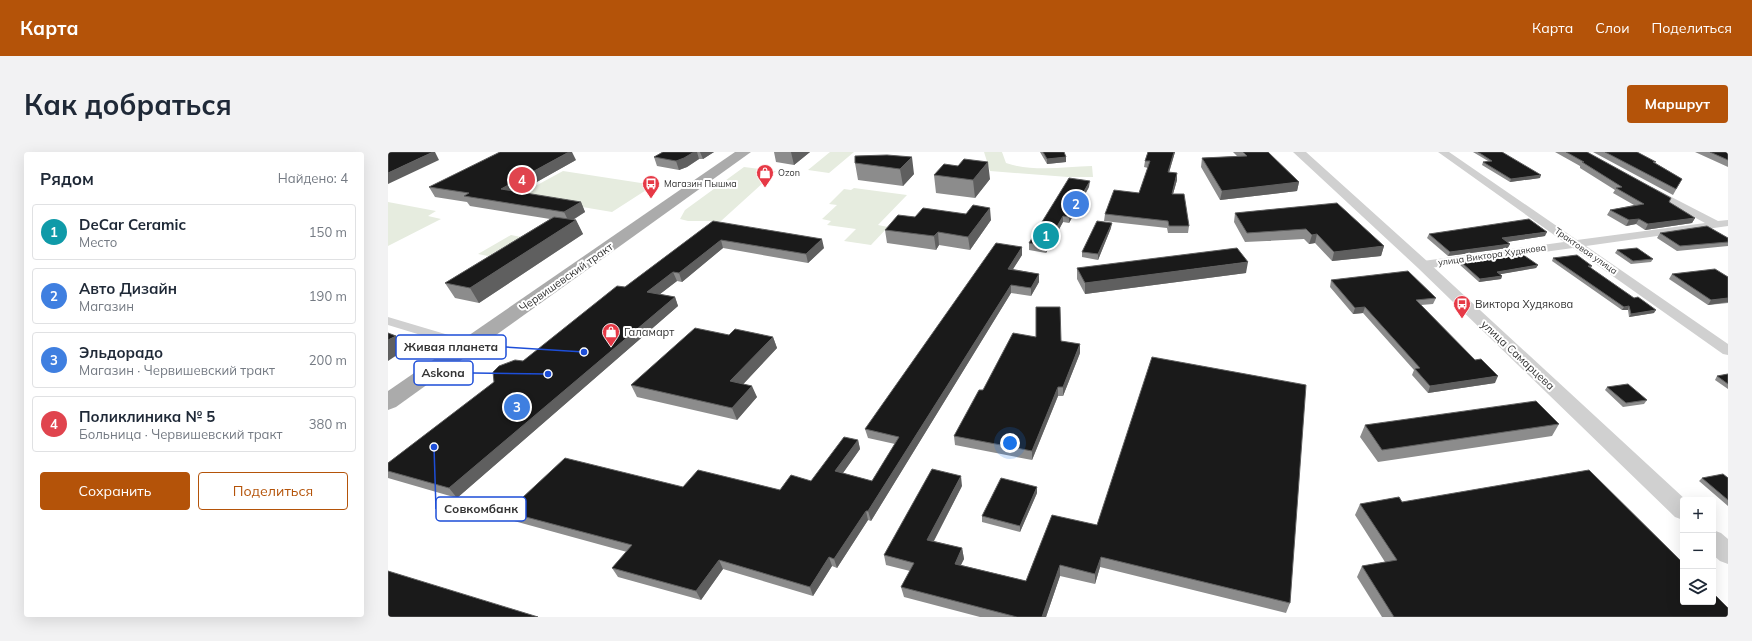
<!DOCTYPE html>
<html lang="ru">
<head>
<meta charset="utf-8">
<style>
  :root { --surface:#fff; --page:#f2f2f3; --text:#1f2937; --muted:#747a83; --line:#e0e1e3; --accent:#b45309 }
  body { margin:0; font-family:Mulish,sans-serif; background:var(--page); color:var(--text) }
  .controls { position:absolute; right:12px; bottom:12px; display:grid; overflow:hidden; border-radius:4px; box-shadow:0 4px 16px #0002 }
  .controls button { width:36px; height:36px; display:grid; place-items:center; padding:0; border:0; border-bottom:1px solid var(--line); background:var(--surface); color:var(--text); font:20px sans-serif }
  .you { position:absolute; left:622px; top:291px; width:14px; height:14px; margin:-10px; border:3px solid #fff; border-radius:50%; background:#1a73e8; box-shadow:0 0 0 6px #1a73e833 }
  .badge { display:grid; place-items:center; width:26px; height:26px; border-radius:50%; background:var(--accent); color:#fff; font-size:13px; font-weight:700 }
  .pin { position:absolute; translate:-50% -50%; border:2px solid #fff; box-shadow:0 1px 4px #0006 }
  .list { margin:0; padding:0; list-style:none }
  h2 { display:flex; justify-content:space-between; align-items:center; height:52px; margin:0; padding:0 16px; font-size:17px }
  h2 small { font-size:13px; font-weight:400; color:var(--muted) }
  .list li { display:grid; grid-template-columns:26px 1fr auto; gap:12px; align-items:center; box-sizing:border-box; height:56px; margin:0 8px 8px; padding:0 8px; border:1px solid var(--line); border-radius:4px }
  .list b { display:block; font-size:15px; white-space:nowrap }
  .list p { margin:0; font-size:13px; white-space:nowrap; color:var(--muted) }
  .list em { font-size:13px; font-style:normal; color:var(--muted) }
  .actions { display:flex; gap:8px; padding:12px 16px }
  .actions a { flex:1; padding:9px 0; border:1px solid var(--accent); border-radius:4px; text-align:center; font-size:14px; color:var(--accent) }
  .actions .main { background:var(--accent); color:#fff }
  .icon { flex:none; width:22px; height:22px; fill:none; stroke:currentColor; stroke-width:2; stroke-linecap:round; stroke-linejoin:round }
  .map { position:relative; flex:none; width:1340px; height:465px; overflow:hidden; border-radius:4px }
  header { display:flex; align-items:center; gap:24px; box-sizing:border-box; height:56px; padding:0 20px; background:var(--accent); color:#fff }
  header strong { font-size:19px }
  nav { display:flex; gap:22px; margin-inline-start:auto; font-size:14px }
  .intro { display:flex; align-items:center; justify-content:space-between; box-sizing:border-box; height:96px; padding:0 24px }
  h1 { margin:0; font-size:28px }
  .button { padding:10px 18px; border-radius:4px; background:var(--accent); color:#fff; font-size:14px; font-weight:700 }
  main { display:flex; gap:24px; padding:0 24px }
  aside { flex:1; background:var(--surface); border-radius:4px; box-shadow:0 4px 16px #0002 }
  .map>svg:first-child { display:block }
  .green { fill:#e6ecdf }
  .lines { fill:none; stroke-linecap:round; stroke-linejoin:round }
  .minor { fill:#d0d0d0; fill-rule:evenodd }
  .tertiary { fill:#d0d0d0; fill-rule:evenodd }
  .primary { fill:#ababab; fill-rule:evenodd }
  .wall { fill:#8c8c8c }
  .shaded-wall { fill:#5f5f5f }
  .building { fill:#1a1a1a; stroke:#5f5f5f }
  .labels { text-anchor:middle; stroke-width:4; stroke-linejoin:round; paint-order:stroke }
  .far-poi-label { font-size:9px; fill:#333; stroke:#fff; text-anchor:start }
  .far-street-label { font-size:9px; fill:#333; stroke:#fff }
  .street-label { font-size:11px; fill:#333; stroke:#fff }
  .poi-label { font-size:11px; fill:#333; stroke:#fff; text-anchor:start }
  .leader { fill:none; stroke:#1d4ed8; stroke-width:1.5 }
  .callout-dot { fill:#1d4ed8; stroke:#fff; stroke-width:1.5 }
  .callout { fill:#fff; stroke:#1d4ed8; stroke-width:1.5 }
  .callout-label { font-size:12px; text-anchor:middle; font-weight:bold; fill:#333 }
</style>
</head>
<body>
<header>
<strong>Карта</strong>
<nav><a>Карта</a><a>Слои</a><a>Поделиться</a></nav>
</header>
<div class="intro"><h1>Как добраться</h1><a class="button">Маршрут</a></div>
<main>
<aside>
<h2>Рядом<small>Найдено: 4</small></h2>
<ul class="list">
<li><span class="badge" style="background:#0f9aa8">1</span><div><b>DeCar Ceramic</b><p>Место</p></div><em>150 m</em></li>
<li><span class="badge" style="background:#3f7fe0">2</span><div><b>Авто Дизайн</b><p>Магазин</p></div><em>190 m</em></li>
<li><span class="badge" style="background:#3f7fe0">3</span><div><b>Эльдорадо</b><p>Магазин · Червишевский тракт</p></div><em>200 m</em></li>
<li><span class="badge" style="background:#e0444e">4</span><div><b>Поликлиника № 5</b><p>Больница · Червишевский тракт</p></div><em>380 m</em></li>
</ul>
<div class="actions"><a class="main">Сохранить</a><a>Поделиться</a></div>
</aside>
<div class="map">
<svg width="1340" height="465" viewBox="0 0 1340 465">
  <rect width="100%" height="100%" fill="#fff"/>
  <!-- green -->
  <path class="green" d="M442,0H466L441,21L420,18Z
    M596,0H614L618,11C644,20 676,15 704,14L705,25H680L602,19Z
    M356,15L388,19L333,69H300L292,67L297,58Z
    M175,19L266,33L224,60L129,44Z
    M466,36L519,43L490,73L500,75L483,93L456,89L468,77L439,73L443,69L434,67L449,53L441,52L456,37L463,38Z
    M0,50L48,59L40,64L53,67L0,94Z
    M123,83L133,85L100,104L90,102Z"/>
  <g class="lines">
    <!-- minor -->
    <path class="minor" d="M1050,0H1061L1189,88L1317,71L1260,40L1259,38L1264,35L1330,69L1340,68V74L1198,94L1340,192V203L1335,202L1185,96L1035,117L1031,116L1029,113L1035,109L1176,90Z
      M0,165L84,190L86,193L84,196L79,197L0,173Z"/>
    <!-- tertiary -->
    <path class="tertiary" d="M905,0H918L1040,110L1298,348H1295V368L1287,365L1030,116Z
      M1325,378L1333,381L1340,387V412L1332,409L1325,403Z"/>
    <!-- primary -->
    <path class="primary" d="M347,0H363L8,255L0,258V239Z"/>
  </g>
  <!-- wall -->
  <path class="wall" d="M275,0H326L315,7H311L299,15L291,18L269,14L266,5Z
    M386,0H422L406,13L388,10Z
    M652,0H676L678,10L659,12Z
    M760,0H787L781,21L789,28L785,42L801,74L800,81H780L779,76L716,69L717,62L751,41L760,16L756,15L757,9Z
    M845,0H880L911,30L909,39L832,48L813,15L814,6L849,4Z
    M1085,0H1114L1152,26L1122,30L1094,13L1095,10L1100,9Z
    M1167,0H1199L1281,50L1307,66L1304,71L1257,78L1248,72L1238,74L1219,63L1222,58L1246,53L1225,41L1227,38L1192,16V14Z
    M1205,0H1249L1294,27L1285,43Z
    M1307,0H1340V15Z
    M499,3L526,22L515,34L470,28L467,11Z
    M188,8L131,40L193,50L197,60L185,68H188L195,82L91,151L67,146L57,131L162,67L82,54L79,50L47,45L41,35Z
    M570,14L602,27L587,46L548,41L546,23Z
    M701,35L681,71L675,70L658,101L641,98V91Z
    M847,61L996,94L993,104L944,109L927,91L921,92L916,87L857,90L846,70Z
    M527,65L603,68L582,98L551,93L548,98L499,91L497,78Z
    M325,69L436,96L420,111L335,96L294,130L289,129L272,142L287,145L290,154L69,346L0,326V311L135,209L237,135Z
    M723,76L710,108L694,105V100Z
    M1272,81L1340,86V94L1289,99L1269,86Z
    M1041,82L1157,84L1119,90L1120,96L1060,104L1039,86Z
    M634,95V103L625,117L651,122V130L643,144L623,141L483,369L480,368L449,416L444,414L425,444L335,417L313,448L230,425L224,416L239,400L126,369L119,360L295,335L392,338L423,329L470,288L472,297L455,321L484,329L507,292L480,286L477,277Z
    M1229,98L1265,107L1263,110L1243,112L1227,101Z
    M1165,106L1204,114L1203,116L1266,161L1241,165L1240,158H1234L1164,109Z
    M1073,110L1150,113L1148,116L1112,122L1114,124L1113,127L1091,130L1072,113Z
    M689,116L858,121L697,142L689,127Z
    M1284,122L1340,125V151L1320,153L1281,127Z
    M943,128L1048,146L1045,152L1033,153L1107,231L1040,241L1024,223L1026,218L975,161L965,162L942,135Z
    M341,183L385,185L389,196L355,232L369,245L349,268L249,245L243,233Z
    M692,201L675,244H670L644,308L567,293L566,284L595,238Z
    M1340,222V237L1327,228L1329,224Z
    M1219,235L1259,248L1256,252L1235,255L1217,238Z
    M1171,272L1164,284L990,310L972,285L977,273Z
    M1314,326H1340V354L1311,329Z
    M574,334L546,389L574,396L576,407L573,413L638,429L664,363L902,451L898,461L712,415L707,432L672,424L658,465H592L516,445L513,435L522,419L498,413L496,403Z
    M649,341L632,380L594,370V364Z
    M1014,350L1340,465H994L969,425L974,414L997,410L967,363L972,352Z"/>
  <!-- shaded-wall -->
  <path class="shaded-wall" d="M45,0H47L51,8L0,32V21Z
    M181,0H184L188,8L118,47L113,37Z
    M306,0H309L311,7L299,15L291,18L288,9Z
    M312,0H326L315,7Z
    M403,0H422L406,13Z
    M786,0H787L779,27L780,20Z
    M524,5L526,22L515,34L512,17Z
    M678,5V10L659,12V7Z
    M600,10L602,27L587,46L585,28Z
    M789,21V28L783,49L784,42Z
    M1153,23L1152,26L1122,30L1123,27Z
    M702,29L701,35L681,71V65Z
    M911,30L909,39L832,48L834,39Z
    M193,50L197,60L181,70L176,60Z
    M602,56L603,68L582,98L580,85Z
    M675,64V70L658,101V94Z
    M1307,66L1304,71L1257,78L1260,72Z
    M1251,67L1248,72L1238,74L1241,68Z
    M188,68L195,82L91,151L82,136Z
    M724,71L723,76L710,108V102Z
    M550,80L551,93L548,98L546,84Z
    M1159,80L1157,84L1112,91L1114,86Z
    M929,82L927,91L921,92L924,83Z
    M434,87L436,96L420,111L418,102Z
    M333,88L335,96L294,130L291,121Z
    M1122,92L1120,96L1060,104L1062,100Z
    M996,94L993,104L944,109L946,100Z
    M634,95V103L620,125V117Z
    M860,110L858,121L697,142V131Z
    M1150,113L1148,116L1108,123L1109,120Z
    M285,120L289,129L263,149L259,140Z
    M651,122V130L643,144V136Z
    M1114,124L1113,127L1091,130L1092,127Z
    M623,133V141L483,369L480,359Z
    M287,145L290,154L69,346L61,336Z
    M1340,146V150L1320,153L1323,148Z
    M1241,154L1240,158H1234L1236,155Z
    M977,155L975,161L965,162L967,156Z
    M1268,158L1266,161L1241,165L1243,162Z
    M8,184L18,197L0,209V188Z
    M385,185L389,196L347,241L342,229Z
    M692,192V201L675,244V235Z
    M1110,224L1107,231L1040,241L1042,234Z
    M364,234L369,245L349,268L344,256Z
    M670,235V244L644,308V299Z
    M470,288L472,297L450,328L447,319Z
    M573,324L574,334L541,398L539,388Z
    M649,335V341L632,380V374Z
    M478,359L480,368L449,416L446,407Z
    M574,396L576,407L568,422L567,412Z
    M441,405L444,414L425,444L422,435Z
    M713,405L712,415L707,432V422Z
    M331,408L335,417L313,448L308,439Z
    M672,413V424L658,465H654Z"/>
  <!-- building -->
  <path class="building" d="M0,0H45L0,21Z
    M112,0H181L113,37L193,50L176,60L76,44L81,41L41,35Z
    M275,0H306L296,6L288,9L266,5Z
    M655,0H676L678,5L659,7Z
    M760,0H786L780,20L789,21L784,42H796L801,74H781L780,69L717,62L726,38L751,41L762,9H757Z
    M855,0H880L911,30L834,39L814,6L859,4Z
    M1090,0H1114L1153,23L1123,27L1095,10L1104,9Z
    M1178,0H1199L1283,46L1281,50L1307,66L1260,72L1251,67L1241,68L1222,58L1256,52L1228,36L1234,35L1194,10H1196Z
    M1217,0H1249L1268,10H1265L1294,27L1288,37Z
    M1322,0H1340V8Z
    M499,3L524,5L512,17L467,11V4Z
    M576,7L600,10L585,28L546,23L556,12L570,14Z
    M681,26L702,29L681,65L675,64L658,94L641,91Z
    M949,51L996,94L946,100L929,82L924,83L918,77L859,81L847,61Z
    M585,53L602,56L580,85L550,80L546,84L497,78L510,63L527,65L535,56L578,62Z
    M166,65L188,68L82,136L57,131Z
    M1141,67L1159,80L1114,86L1122,92L1062,100L1041,82Z
    M325,69L434,87L418,102L333,88L291,121L285,120L259,140L287,145L61,336L0,319V311L106,230L105,220L111,214L127,208L135,209L229,134L237,135Z
    M709,69L724,71L710,102L694,100Z
    M1319,74L1340,86V90L1292,94L1272,81Z
    M608,91L634,95L620,117L651,122L643,136L623,133L480,359H478L446,407L441,405L422,435L331,408L308,439L224,416L244,393L119,360L177,306L295,335L310,318L392,338L403,323L423,329L456,285L470,288L447,319L484,329L511,285L477,277Z
    M849,96L860,110L697,131L689,116Z
    M1249,96L1265,107L1245,109L1229,98Z
    M1134,102L1150,113L1109,120L1114,124L1092,127L1073,110Z
    M1189,103L1204,114H1200L1246,146L1250,145L1268,158L1243,162L1241,154L1236,155L1165,106Z
    M1327,117L1340,125V146L1323,148L1284,122Z
    M1020,119L1048,146L1028,148L1087,208L1093,207L1110,224L1042,234L1027,217L1032,216L977,155L967,156L943,128Z
    M648,155H672L673,189L692,192L675,235H670L644,299L566,284L591,238H595L625,181L648,185Z
    M307,176L341,183L347,177L385,185L342,229L364,234L344,256L243,233Z
    M0,181L8,184L0,188Z
    M764,205L918,233L902,451L713,405L707,422L672,413L654,465H629L513,435L526,411L496,403L544,317L573,324L539,388L574,396L567,412L638,429L664,363L709,373Z
    M1340,222V232L1329,224Z
    M1240,232L1259,248L1238,251L1219,235Z
    M1148,249L1171,272L994,298L977,273Z
    M1201,318L1295,411V450H1325V441L1340,456V465H1006L974,414L1009,408L972,352L1011,345L1014,350Z
    M1335,322L1340,326V348L1314,326Z
    M613,326L649,335L632,374L594,364Z
    M0,419L150,465H0Z"/>
  <!-- icons -->
  <defs>
    <symbol id="shop-pin" viewBox="-11 -11 22 30"><path d="M0 17L-7.5 6A9.5 9.5 0 1 1 7.5 6Z" fill="#e63946" stroke="#fff"/><path d="M-5-2.5h2.3a2.7 3.5 0 0 1 5.4 0H5L5.5 6h-11ZM-1.5-2.5h3a1.5 2.3 0 0 0-3 0Z" fill="#fff"/></symbol>
    <symbol id="bus-pin" viewBox="-11 -11 22 30"><path d="M0 17L-7.5 6A9.5 9.5 0 1 1 7.5 6Z" fill="#e63946" stroke="#fff"/><path d="M-5-6H5V4H4V6H2V4H-2V6H-4V4H-5ZM-3.5-4V0h7V-4ZM-3.5 1.2v1.5H-2V1.2ZM2 1.2v1.5H3.5V1.2Z" fill="#fff"/></symbol>
  </defs>
  <g fill-rule="evenodd">
    <use href="#shop-pin" x="367" y="11" width="20" height="27"/>
    <use href="#bus-pin" x="253" y="22" width="20" height="27"/>
    <use href="#bus-pin" x="1064" y="142" width="20" height="27"/>
    <use href="#shop-pin" x="213" y="170" width="20" height="27"/>
  </g>
  <g class="labels">
    <!-- far-poi labels -->
    <g class="far-poi-label">
      <text x="390" y="24">Ozon</text>
      <text x="276" y="35">Магазин Пышма</text>
    </g>
    <!-- far-street labels -->
    <g class="far-street-label">
      <text transform="translate(1198 99) rotate(35)" y="3">Трактовая улица</text>
      <text transform="translate(1104 103) rotate(-8)" y="3">улица Виктора Худякова</text>
    </g>
    <!-- street labels -->
    <g class="street-label">
      <text transform="translate(178 125) rotate(-35)" y="4">Червишевский тракт</text>
      <text transform="translate(1130 203) rotate(43)" y="4">улица Самарцева</text>
    </g>
    <!-- poi labels -->
    <g class="poi-label">
      <text x="1087" y="156">Виктора Худякова</text>
      <text x="236" y="184">Галамарт</text>
    </g>
  </g>
  <!-- callouts -->
  <path class="leader" d="M196 200L118 195M160 222L85 221M46 295L48 357"/>
  <g class="callout-dot">
    <circle cx="196" cy="200" r="4"/>
    <circle cx="160" cy="222" r="4"/>
    <circle cx="46" cy="295" r="4"/>
  </g>
  <g class="callout">
    <rect x="8" y="183" width="110" height="24" rx="4"/>
    <rect x="26" y="209" width="59" height="24" rx="4"/>
    <rect x="48" y="345" width="90" height="24" rx="4"/>
  </g>
  <g class="callout-label">
    <text x="63" y="199">Живая планета</text>
    <text x="55" y="225">Askona</text>
    <text x="93" y="361">Совкомбанк</text>
  </g>
</svg>
<div class="controls">
<button>+</button>
<button>−</button>
<button><svg class="icon" aria-label="layers" viewBox="0 0 24 24"><path d="M12 4l9 5-9 5-9-5zM3 14l9 5 9-5"/></svg></button>
</div>
<div class="you"></div>
<div class="pin badge" style="left:658px;top:84px;background:#0f9aa8">1</div>
<div class="pin badge" style="left:688px;top:52px;background:#3f7fe0">2</div>
<div class="pin badge" style="left:129px;top:255px;background:#3f7fe0">3</div>
<div class="pin badge" style="left:134px;top:28px;background:#e0444e">4</div>
</div>
</main>
</body>
</html>
